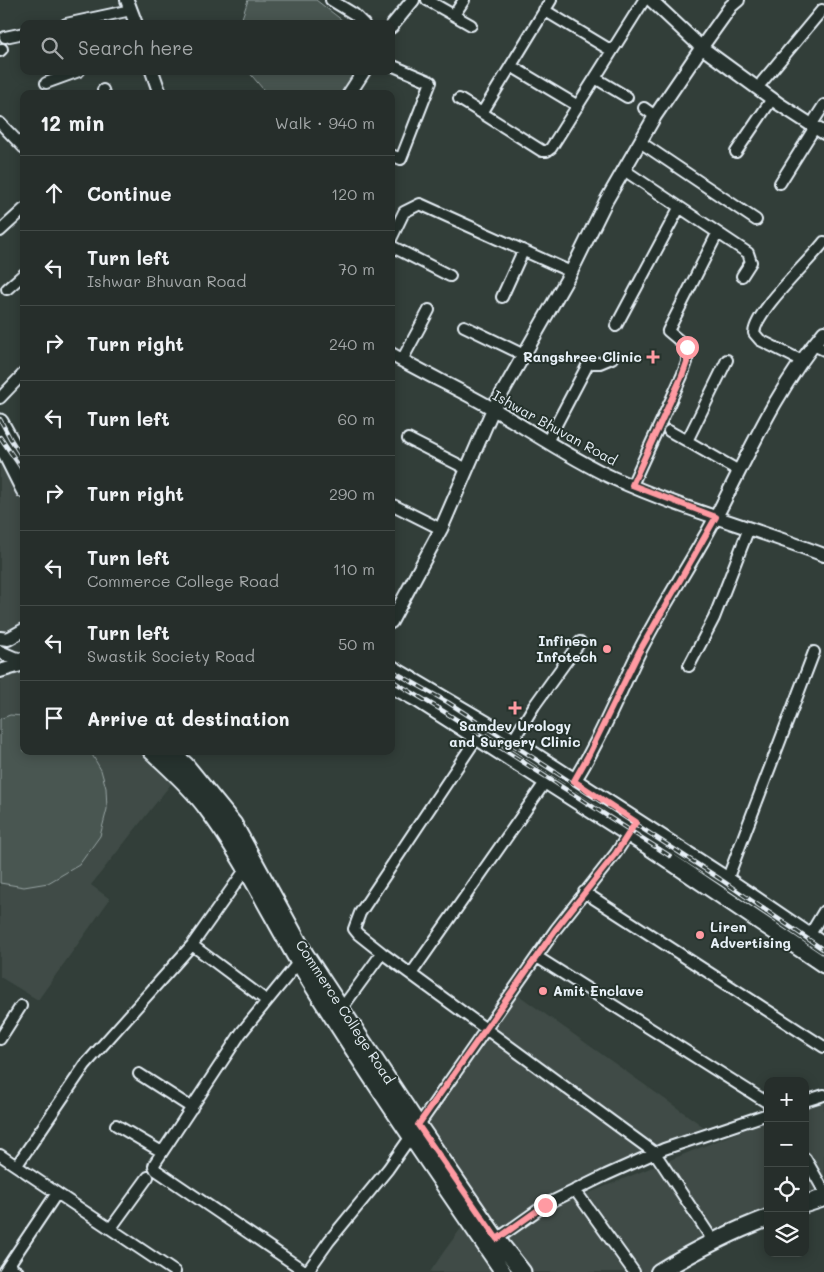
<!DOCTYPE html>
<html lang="en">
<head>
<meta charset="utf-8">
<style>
  :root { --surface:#262e2b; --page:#323a37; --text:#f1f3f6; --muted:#a4a8a9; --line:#424a47 }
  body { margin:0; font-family:Mali,sans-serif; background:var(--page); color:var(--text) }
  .controls { position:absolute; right:15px; bottom:15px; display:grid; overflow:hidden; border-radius:10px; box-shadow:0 2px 12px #0003 }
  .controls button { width:45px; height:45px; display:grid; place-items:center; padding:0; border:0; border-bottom:1px solid var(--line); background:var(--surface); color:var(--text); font:25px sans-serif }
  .stop { position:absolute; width:15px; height:15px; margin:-11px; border:4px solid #ff9aa2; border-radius:50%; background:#fff }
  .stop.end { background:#ff9aa2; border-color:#fff; box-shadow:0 1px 5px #0008 }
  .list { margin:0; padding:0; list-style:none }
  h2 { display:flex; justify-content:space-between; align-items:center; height:65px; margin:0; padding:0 20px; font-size:21px }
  h2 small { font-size:16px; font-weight:400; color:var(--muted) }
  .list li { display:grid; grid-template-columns:32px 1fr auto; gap:15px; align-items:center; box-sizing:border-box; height:75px; padding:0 20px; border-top:1px solid var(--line) }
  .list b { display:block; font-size:19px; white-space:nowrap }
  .list p { margin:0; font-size:16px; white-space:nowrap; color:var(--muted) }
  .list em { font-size:16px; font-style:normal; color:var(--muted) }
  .icon { flex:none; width:28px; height:28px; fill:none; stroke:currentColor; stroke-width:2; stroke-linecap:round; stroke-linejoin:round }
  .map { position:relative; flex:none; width:824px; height:1272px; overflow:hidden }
  .search { position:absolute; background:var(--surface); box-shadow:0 2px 12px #0003; left:20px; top:20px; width:375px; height:55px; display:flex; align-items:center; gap:12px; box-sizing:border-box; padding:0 18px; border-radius:10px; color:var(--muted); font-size:19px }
  .panel { position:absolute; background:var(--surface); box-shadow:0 2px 12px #0003; left:20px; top:90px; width:375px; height:665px; border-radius:10px }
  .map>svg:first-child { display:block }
  .built { fill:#3f4b46 }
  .green { fill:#495651; stroke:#98a4a4 }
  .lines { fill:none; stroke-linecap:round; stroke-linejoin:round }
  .minor-casing { stroke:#e8f1f8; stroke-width:14 }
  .tertiary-casing { stroke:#e8f1f8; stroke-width:16 }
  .secondary-casing { stroke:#e8f1f8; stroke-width:19 }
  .primary-casing { stroke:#e8f1f8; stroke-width:20 }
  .minor { stroke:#26332d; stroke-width:10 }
  .tertiary { stroke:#26332d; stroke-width:12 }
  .secondary { stroke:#26332d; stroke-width:15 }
  .primary { stroke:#26332d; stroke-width:16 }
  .rail-casing { stroke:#e8f1f8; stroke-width:4.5 }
  .rail { stroke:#26332d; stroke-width:2.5; stroke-dasharray:8; stroke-linecap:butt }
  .route { stroke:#ff9aa2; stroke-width:6 }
  .poi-dot { fill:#ff9aa2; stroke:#26332d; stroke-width:2 }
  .labels { text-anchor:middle; stroke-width:4; stroke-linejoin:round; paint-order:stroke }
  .poi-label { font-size:14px; font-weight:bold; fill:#e8f1f8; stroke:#26332d; text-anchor:end }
  .street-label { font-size:14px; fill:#e8f1f8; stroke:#26332d }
</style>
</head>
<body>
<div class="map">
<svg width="824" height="1272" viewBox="0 0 824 1272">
  <rect width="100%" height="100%" fill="#323e39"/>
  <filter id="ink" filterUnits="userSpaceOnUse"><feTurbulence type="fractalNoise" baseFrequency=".02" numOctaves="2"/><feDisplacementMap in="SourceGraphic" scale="10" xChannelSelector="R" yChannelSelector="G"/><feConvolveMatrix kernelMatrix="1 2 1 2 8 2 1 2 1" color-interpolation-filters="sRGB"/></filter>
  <g filter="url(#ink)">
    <!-- built -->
    <path class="built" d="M0,456L24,505V621L1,633L0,632Z
      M24,671V751H143L175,779L91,885L110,899L38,1000L0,977V681L12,674Z
      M517,994L704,1127L545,1203L500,1231L425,1121Z
      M824,1100V1192L805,1199V1105Z
      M768,1120V1212L751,1218L651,1272H529L504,1239L547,1210Z
      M462,1227L493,1272H430L445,1250Z"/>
    <!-- green -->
    <path class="green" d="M248,0H316L347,24H240Z
      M248,71H357L342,94H267Z
      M10,715L24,716V751H90L101,770L106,788L107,809L100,836L79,865L48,883L24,887L0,883V719Z"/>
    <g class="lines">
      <defs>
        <path id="minor" d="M331,0L354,14L364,24
          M427,0L471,25
          M551,0L482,113L542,151H547L551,148L644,0
          M544,10L612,51
          M454,15L464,0
          M66,24L131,10
          M5,37L24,33
          M0,51L2,49
          M391,65L431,82L401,159L391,155
          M511,66L578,106
          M595,78L627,97
          M762,82L822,10
          M46,83L79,71
          M103,90L104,94
          M459,99L482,113
          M644,108L655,116
          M815,119L824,105
          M0,123L24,148
          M640,142L756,220
          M736,152L772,99
          M624,170L748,253L751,262L742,276
          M780,183L815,127
          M0,231L24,209
          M391,239L404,212L420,204L571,272
          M391,246L450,276
          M7,289L24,274
          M502,297L523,251
          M464,326L524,355
          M616,326L679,208
          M813,345L824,350
          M402,360L429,310
          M727,360L687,441L739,471
          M802,361L760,340L754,333C756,310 808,263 824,242
          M0,398L24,373
          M669,431L687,441
          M408,439L467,469
          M547,442L587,366L591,363H600L612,358
          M632,485L682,376L687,362V347L668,331L717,234
          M391,504L441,529
          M689,666L714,618L749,528
          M486,724L360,913L354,929L358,934L382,953L655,1153L714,1242
          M512,742L534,706L580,642
          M727,880L814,652
          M584,892L824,1047
          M809,936L824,911
          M192,945L267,1001
          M537,957L768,1103
          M302,958L241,1033L155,1163L154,1166L156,1170L306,1272
          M411,974L546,781
          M342,1008L382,953
          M0,1039L21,1006
          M139,1074L192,1108
          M805,1101L824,1095
          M116,1125L162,1152
          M0,1155L175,1272
          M805,1158L824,1191
          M17,1165L85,1065L192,945L245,870L248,864
          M575,1190L634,1272
          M111,1228L148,1177
          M497,1239L545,1205L606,1175L664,1149L768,1114
          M8,1266L18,1272
          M4,1272L57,1193
          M307,1272L329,1241L388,1169L556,929L616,853L631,830"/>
        <path id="tertiary" d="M127,0L136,24
          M651,0L701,47L779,104L824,133
          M391,27L413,0
          M152,71L160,94
          M349,94L364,71
          M391,354C425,374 461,390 495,410C534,433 572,459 613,478C681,509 754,528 824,555
          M391,622L441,529L493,409L571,272L606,201L655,116L706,41L731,6L738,0
          M0,638L8,639L24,630
          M0,652L14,658L24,660
          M0,671L24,664
          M569,789C597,747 616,699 638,654C662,606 692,562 717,515C749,453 778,386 824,332"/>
        <path id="secondary" d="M0,422L24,465
          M0,442L24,490
          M391,668L486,724L727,880L824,946
          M391,685L419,700L649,847L824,965
          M151,751C170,769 191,787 206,808C246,861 274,923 309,980C370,1079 437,1175 503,1272
          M170,751L186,765L234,824L306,955L411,1114L497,1239L523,1272"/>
        <path id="primary" d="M805,1204L824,1198
          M659,1272C694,1251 730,1232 768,1218"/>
      </defs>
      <!-- minor casing -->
      <use href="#minor" class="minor-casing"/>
      <!-- tertiary casing -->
      <use href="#tertiary" class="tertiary-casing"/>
      <!-- secondary casing -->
      <use href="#secondary" class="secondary-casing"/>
      <!-- primary casing -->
      <use href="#primary" class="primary-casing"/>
      <!-- minor -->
      <use href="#minor" class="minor"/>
      <!-- tertiary -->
      <use href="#tertiary" class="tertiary"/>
      <!-- secondary -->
      <use href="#secondary" class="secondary"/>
      <!-- primary -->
      <use href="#primary" class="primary"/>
      <defs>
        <path id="rail" d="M0,419L10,438L24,460
          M0,437L24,472
          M391,670L449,703L720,879L824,950
          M391,680L443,711L670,856"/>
      </defs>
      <!-- rail casing -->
      <use href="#rail" class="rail-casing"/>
      <!-- rail -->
      <use href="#rail" class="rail"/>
    </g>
  </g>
  <g class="lines" filter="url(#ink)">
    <!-- route -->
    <path class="route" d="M545,1205L497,1239L418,1125L556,929L616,853L636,822L574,781L588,756L639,652L716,517L632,485L682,376L687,362V347"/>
  </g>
  <!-- markers -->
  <g class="poi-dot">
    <path d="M650.5 349.5h5v5h5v5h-5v5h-5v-5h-5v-5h5z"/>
    <circle cx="607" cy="649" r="5"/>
    <path d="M512.5 700.5h5v5h5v5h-5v5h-5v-5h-5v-5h5z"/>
    <circle cx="700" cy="935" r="5"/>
    <circle cx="543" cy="991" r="5"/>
  </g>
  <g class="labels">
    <!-- poi labels -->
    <g class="poi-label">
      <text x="642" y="362">Rangshree Clinic</text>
      <text x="597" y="646">Infineon<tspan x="597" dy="16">Infotech</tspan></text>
      <text x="515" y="731" text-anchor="middle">Samdev Urology<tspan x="515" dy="16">and Surgery Clinic</tspan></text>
      <text x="710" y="932" text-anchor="start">Liren<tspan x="710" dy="16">Advertising</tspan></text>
      <text x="553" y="996" text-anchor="start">Amit Enclave</text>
    </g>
    <!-- street labels -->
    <g class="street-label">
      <text transform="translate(555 428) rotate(29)" y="5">Ishwar Bhuvan Road</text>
      <text transform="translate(345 1012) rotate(57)" y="5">Commerce College Road</text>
    </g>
  </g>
</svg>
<div class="controls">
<button>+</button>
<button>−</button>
<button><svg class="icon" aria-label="locate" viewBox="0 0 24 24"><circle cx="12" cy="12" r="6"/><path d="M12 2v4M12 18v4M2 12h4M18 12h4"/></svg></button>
<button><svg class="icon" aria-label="layers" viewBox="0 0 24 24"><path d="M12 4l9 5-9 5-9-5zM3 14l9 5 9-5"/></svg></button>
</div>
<div class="stop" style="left:687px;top:347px"></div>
<div class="stop end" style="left:545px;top:1205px"></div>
<div class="search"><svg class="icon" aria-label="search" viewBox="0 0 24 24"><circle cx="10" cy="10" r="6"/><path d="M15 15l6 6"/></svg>Search here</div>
<section class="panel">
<h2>12 min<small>Walk · 940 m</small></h2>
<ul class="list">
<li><svg class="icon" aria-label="ahead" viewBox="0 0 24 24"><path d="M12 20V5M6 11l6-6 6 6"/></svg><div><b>Continue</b></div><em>120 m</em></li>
<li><svg class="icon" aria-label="left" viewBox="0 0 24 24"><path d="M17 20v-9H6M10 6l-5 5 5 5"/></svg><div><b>Turn left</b><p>Ishwar Bhuvan Road</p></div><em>70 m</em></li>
<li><svg class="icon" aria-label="right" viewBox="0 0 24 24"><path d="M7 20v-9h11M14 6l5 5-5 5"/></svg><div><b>Turn right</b></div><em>240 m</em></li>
<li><svg class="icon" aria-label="left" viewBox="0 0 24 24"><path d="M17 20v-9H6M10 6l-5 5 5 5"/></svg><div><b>Turn left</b></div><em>60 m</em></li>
<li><svg class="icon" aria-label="right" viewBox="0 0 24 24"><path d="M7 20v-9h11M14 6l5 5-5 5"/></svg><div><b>Turn right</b></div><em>290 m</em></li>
<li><svg class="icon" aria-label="left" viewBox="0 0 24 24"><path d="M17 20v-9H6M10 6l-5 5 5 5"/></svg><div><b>Turn left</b><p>Commerce College Road</p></div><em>110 m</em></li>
<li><svg class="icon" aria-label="left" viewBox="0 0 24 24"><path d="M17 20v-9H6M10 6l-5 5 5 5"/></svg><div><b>Turn left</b><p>Swastik Society Road</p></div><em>50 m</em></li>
<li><svg class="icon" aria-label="arrive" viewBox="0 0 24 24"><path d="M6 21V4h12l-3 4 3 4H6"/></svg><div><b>Arrive at destination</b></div></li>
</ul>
</section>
</div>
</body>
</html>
